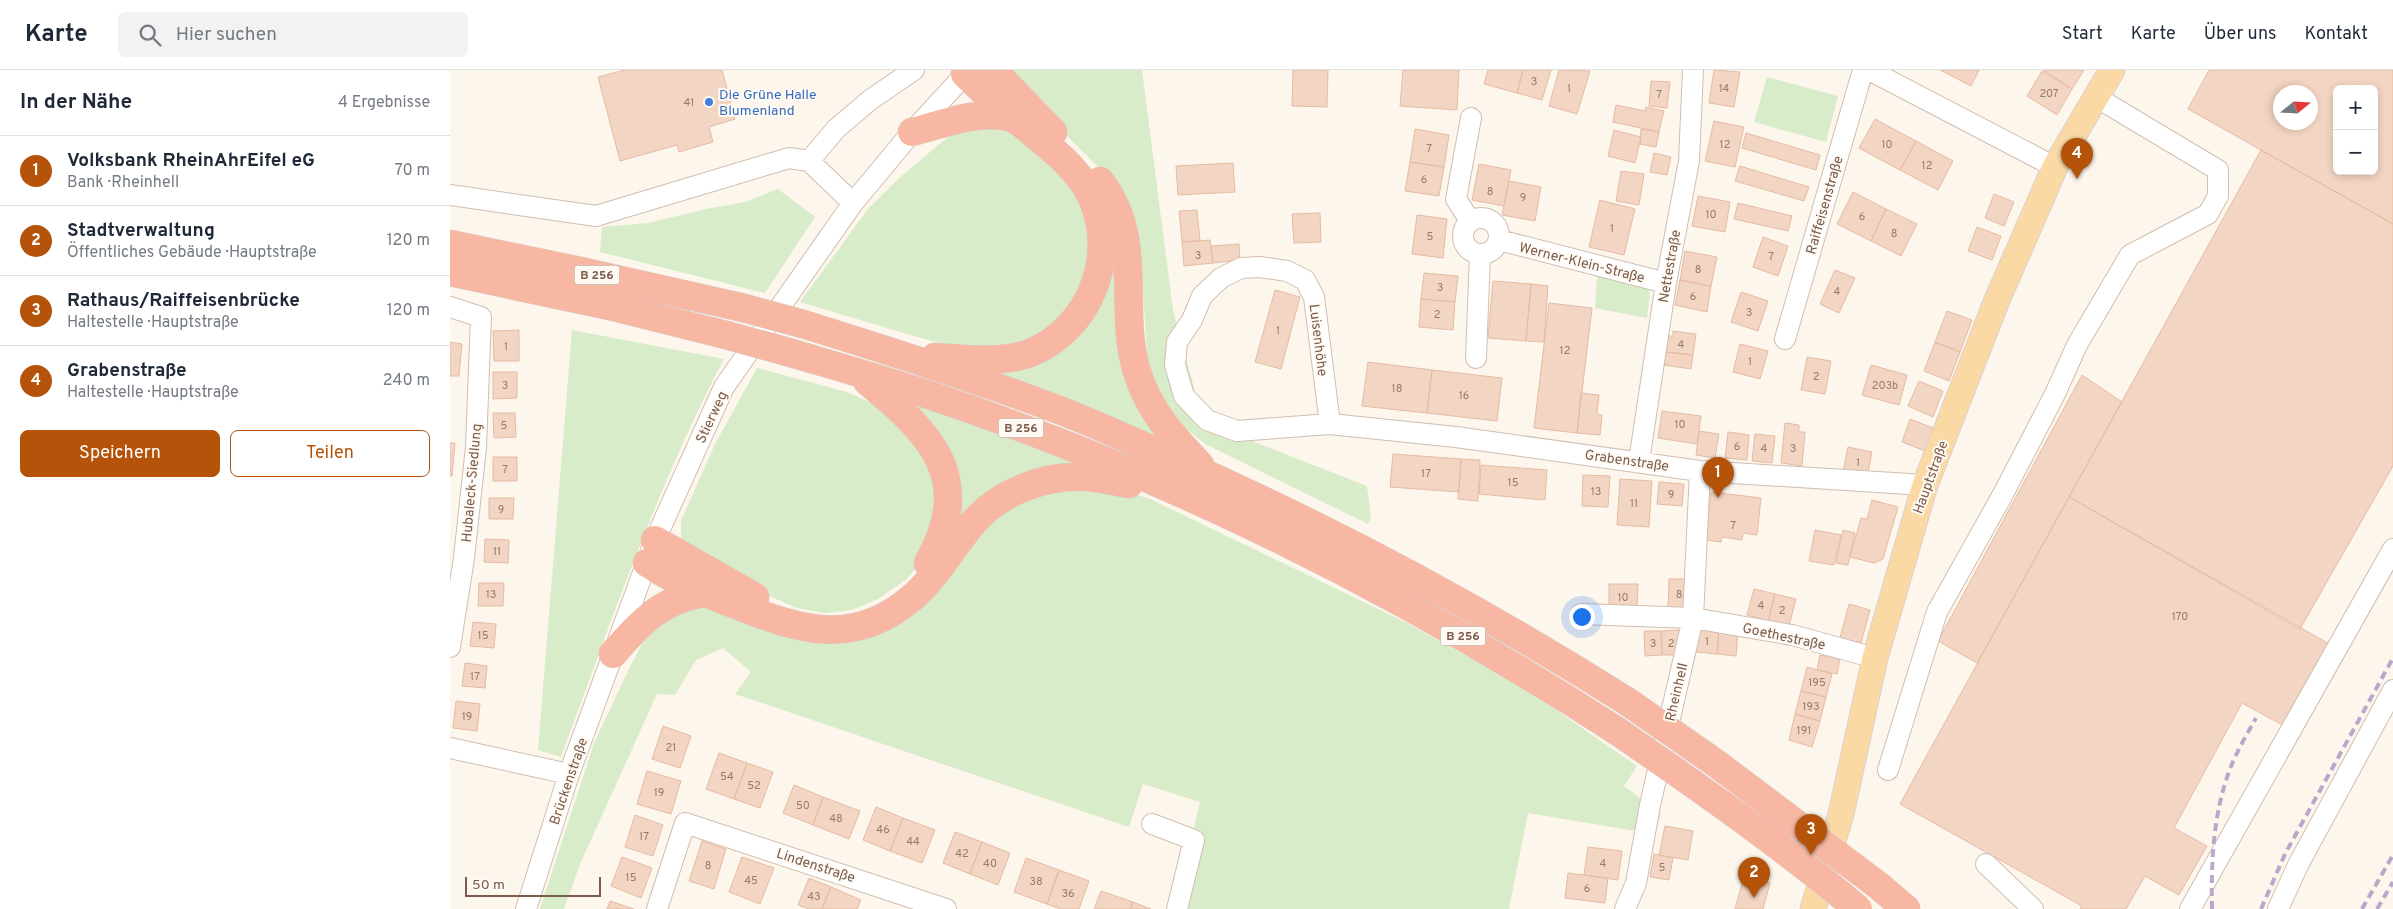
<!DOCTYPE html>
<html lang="de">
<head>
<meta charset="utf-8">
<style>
  :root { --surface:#fff; --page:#f2f2f3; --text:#1f2937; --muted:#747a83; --line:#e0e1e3; --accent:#b45309 }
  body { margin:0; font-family:Overpass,sans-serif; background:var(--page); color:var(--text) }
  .controls { position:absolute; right:15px; top:15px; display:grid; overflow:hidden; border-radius:8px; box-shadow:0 2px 8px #0003 }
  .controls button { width:45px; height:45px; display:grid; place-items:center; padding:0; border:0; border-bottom:1px solid var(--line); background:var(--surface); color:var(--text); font:25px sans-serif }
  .compass { position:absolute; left:1823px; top:15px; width:45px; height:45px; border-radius:50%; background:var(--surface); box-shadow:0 2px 8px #0003; rotate:72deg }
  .scale { position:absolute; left:15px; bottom:12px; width:136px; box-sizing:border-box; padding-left:5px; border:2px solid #7a5c4d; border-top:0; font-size:14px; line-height:18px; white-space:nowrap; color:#7a5c4d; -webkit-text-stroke:4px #fffaf3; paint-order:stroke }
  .you { position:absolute; left:1131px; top:546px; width:18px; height:18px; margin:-12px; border:4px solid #fff; border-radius:50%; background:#1a73e8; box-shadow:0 0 0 8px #1a73e833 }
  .badge { display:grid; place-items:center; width:32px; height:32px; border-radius:50%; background:var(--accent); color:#fff; font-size:16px; font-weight:700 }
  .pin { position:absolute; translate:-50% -41px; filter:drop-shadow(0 1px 2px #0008) }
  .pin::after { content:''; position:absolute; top:26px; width:18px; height:15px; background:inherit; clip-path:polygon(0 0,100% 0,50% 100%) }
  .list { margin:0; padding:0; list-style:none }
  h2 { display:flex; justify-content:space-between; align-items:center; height:65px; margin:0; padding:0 20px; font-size:21px }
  h2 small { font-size:16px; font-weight:400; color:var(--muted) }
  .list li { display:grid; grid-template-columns:32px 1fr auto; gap:15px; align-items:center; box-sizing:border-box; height:70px; padding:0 20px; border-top:1px solid var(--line) }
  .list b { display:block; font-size:19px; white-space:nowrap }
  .list p { margin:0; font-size:16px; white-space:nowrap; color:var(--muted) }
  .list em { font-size:16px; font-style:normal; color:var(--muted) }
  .actions { display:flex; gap:10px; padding:15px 20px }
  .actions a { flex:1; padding:11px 0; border:1px solid var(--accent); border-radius:8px; text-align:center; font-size:18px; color:var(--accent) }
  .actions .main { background:var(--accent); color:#fff }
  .icon { flex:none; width:28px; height:28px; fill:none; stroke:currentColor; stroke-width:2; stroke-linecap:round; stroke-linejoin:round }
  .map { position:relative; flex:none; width:1943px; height:839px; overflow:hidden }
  header { display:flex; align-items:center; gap:30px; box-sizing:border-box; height:70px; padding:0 25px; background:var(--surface); border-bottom:1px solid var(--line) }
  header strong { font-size:24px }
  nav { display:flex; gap:28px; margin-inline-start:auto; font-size:18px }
  .search { width:350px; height:45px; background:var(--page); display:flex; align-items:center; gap:12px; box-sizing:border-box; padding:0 18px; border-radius:8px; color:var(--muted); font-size:19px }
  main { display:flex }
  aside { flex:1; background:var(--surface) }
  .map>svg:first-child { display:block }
  .green { fill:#d8ecc9 }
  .building { fill:#f3d5c3; stroke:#e6bba3; fill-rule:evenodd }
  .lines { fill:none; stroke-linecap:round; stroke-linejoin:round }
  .minor-casing { stroke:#d1beb0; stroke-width:22 }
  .major-casing { stroke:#dad1cd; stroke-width:27 }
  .highway-casing { stroke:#dad1cd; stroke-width:29 }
  .minor { stroke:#fff; stroke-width:20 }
  .major { stroke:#fbd9a5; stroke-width:25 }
  .highway { stroke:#f7b7a3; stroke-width:28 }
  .rail { stroke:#b9a8c9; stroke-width:4; stroke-dasharray:8 5; stroke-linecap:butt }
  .highway-bridge-casing { stroke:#dad1cd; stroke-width:29; stroke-linecap:butt }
  .highway-bridge { stroke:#f7b7a3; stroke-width:28 }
  .shop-dot { fill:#3f7fe0; stroke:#fffaf3; stroke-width:2 }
  .labels { text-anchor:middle; stroke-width:4; stroke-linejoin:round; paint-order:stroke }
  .number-label { font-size:11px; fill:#987a6a }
  .shield { fill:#fffaf3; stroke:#a28b7f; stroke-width:1 }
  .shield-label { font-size:12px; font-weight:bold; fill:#7a5c4d }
  .shop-label { font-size:14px; fill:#366cbe; stroke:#fffaf3; text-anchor:start }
  .street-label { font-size:14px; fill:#7a5c4d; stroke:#fffaf3 }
</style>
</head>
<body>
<header>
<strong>Karte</strong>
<div class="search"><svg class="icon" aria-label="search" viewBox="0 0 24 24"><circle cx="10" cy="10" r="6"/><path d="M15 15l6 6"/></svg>Hier suchen</div>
<nav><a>Start</a><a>Karte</a><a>Über uns</a><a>Kontakt</a></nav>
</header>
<main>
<aside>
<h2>In der Nähe<small>4 Ergebnisse</small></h2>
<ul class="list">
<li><span class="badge">1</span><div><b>Volksbank RheinAhrEifel eG</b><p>Bank · Rheinhell</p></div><em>70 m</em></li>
<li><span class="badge">2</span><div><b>Stadtverwaltung</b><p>Öffentliches Gebäude · Hauptstraße</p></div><em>120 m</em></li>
<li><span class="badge">3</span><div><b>Rathaus/Raiffeisenbrücke</b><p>Haltestelle · Hauptstraße</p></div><em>120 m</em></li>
<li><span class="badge">4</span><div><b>Grabenstraße</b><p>Haltestelle · Hauptstraße</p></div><em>240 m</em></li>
</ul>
<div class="actions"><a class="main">Speichern</a><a>Teilen</a></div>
</aside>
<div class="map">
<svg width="1943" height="839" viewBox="0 0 1943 839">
  <rect width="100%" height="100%" fill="#fdf6ec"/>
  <!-- green -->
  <path class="green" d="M562,0H692L723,240L747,329L784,364L917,416L921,448L918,454L755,374L732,355L709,322L698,295L691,193L649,98L575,24Z
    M1317,7L1388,26L1376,72L1304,52Z
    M548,55L595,82L633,131L643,177L624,233L581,273L549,280L514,278L474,269L350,232L418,139L448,109L493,71L513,57Z
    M328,119L365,147L315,223L150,182L152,157L198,153L256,139L295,132Z
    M659,166L711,373L535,304L602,280Z
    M1147,205L1194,215L1200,223L1197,248L1145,238Z
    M122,260L274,289C207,416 161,552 111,687L88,680Z
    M307,298L397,322L435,339L461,361L487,415L479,480L457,509L428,529L402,540L375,543L347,538L317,525L237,478L231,467V451L265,374Z
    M467,332L626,391L625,399L502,454L463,340Z
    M618,416L656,417L698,428L955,552L1073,617L1187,696L1174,716L1211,744L1204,764L1078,743L1059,839H719L739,778L750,732L693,714L679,757L285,624L301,602L273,578L246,590L225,625L207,624L130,794L114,839H90L144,673L177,603L199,560L237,533L407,562L554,439Z"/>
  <!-- building -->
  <path class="building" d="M175,0H272L285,49L259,57L263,72L229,82L227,75L170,91L148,7Z
    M843,0H878L877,37L842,36Z
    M953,0H1009L1007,40L950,36Z
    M1038,0H1073L1067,23L1034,14Z
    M1073,0H1101L1092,30L1067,23Z
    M1109,0L1140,1L1127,44L1099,36Z
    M1264,0L1290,2L1284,37L1259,33Z
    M1490,0H1529L1521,16Z
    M1593,0H1634L1622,19Z
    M1759,0H1943V154L1738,39ZM1887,19H1924V101H1887ZM1830,22H1860V52H1830Z
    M1592,1L1622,19L1607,45L1577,26Z
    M1201,11L1220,12L1217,38L1199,36Z
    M1166,35L1195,41L1196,37L1214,41L1209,62L1163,52Z
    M1425,49L1466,71L1450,100L1409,78Z
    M1264,51L1294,57L1285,97L1255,91Z
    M965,59L999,65L994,97L960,92Z
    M1191,59L1209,62L1206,77L1190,74Z
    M1164,60L1191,67L1185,93L1158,86Z
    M1296,63L1370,85L1366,100L1292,78Z
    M1466,71L1503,91L1488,120L1450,100Z
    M1811,80L1943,154V396L1850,559L1619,427Z
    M1204,83L1221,87L1217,105L1200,102Z
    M960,92L994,97L989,126L955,121Z
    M783,93L785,122L728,125L726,96Z
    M1029,94L1061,100L1054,136L1022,130Z
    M1290,96L1359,117L1354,131L1285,111Z
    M1171,101L1194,104L1189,135L1166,131Z
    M1059,111L1091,117L1085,151L1052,145Z
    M1403,122L1436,139L1421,171L1387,154Z
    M1544,124L1564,132L1554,156L1535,148Z
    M1248,126L1280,132L1275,162L1242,156Z
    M1150,130L1185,139L1174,185L1139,177Z
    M1288,133L1342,146L1338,161L1284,149Z
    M1436,139L1467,154L1451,186L1421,171Z
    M747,140L750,171L732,172L729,141Z
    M870,143L871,172L844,173L842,144Z
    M967,145L997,149L993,188L962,184Z
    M1527,157L1551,166L1542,190L1518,181Z
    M1313,167L1338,176L1328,206L1303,197Z
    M760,170L763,193L734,196L732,172Z
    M789,174L790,190L763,193L761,176Z
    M1235,181L1267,187L1261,216L1230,210Z
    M1385,200L1405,208L1389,243L1370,234Z
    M974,203L1008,206L1005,232L971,229Z
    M1230,210L1261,216L1257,242L1225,235Z
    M1043,211L1081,214L1076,271L1038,268Z
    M1081,214L1098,216L1094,272L1076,271Z
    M825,220L850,227L831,299L805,292Z
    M1291,222L1318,231L1308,261L1281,252Z
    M971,229L1005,232L1003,260L969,257Z
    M1099,233L1142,238L1127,363L1084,358Z
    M1497,241L1522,250L1510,282L1485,272Z
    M69,260V291H44L43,261Z
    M1223,261L1246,264L1243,285L1216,282L1218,266H1223Z
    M0,272L12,274L9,306H0Z
    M1485,272L1510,282L1499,311L1474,301Z
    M1290,274L1318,281L1310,309L1283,302Z
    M1216,282L1243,285L1241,299L1214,295Z
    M1357,287L1381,291L1375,324L1351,320Z
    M918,292L982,300L977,343L912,336Z
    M1421,295L1457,305L1449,335L1412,325Z
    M982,300L1052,308L1047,351L977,343Z
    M43,302H67V328L43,329Z
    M1632,305L1672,332L1527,593L1488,571Z
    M1469,311L1493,321L1483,347L1458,336Z
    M1131,323L1149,325L1147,344L1152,345L1150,365L1127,363Z
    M1212,341L1251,346L1247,374L1208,368Z
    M43,343H65L66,367L44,368Z
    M1460,349L1483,358L1475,381L1452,372Z
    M1335,353L1349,355V362H1355L1352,396L1331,393Z
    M1249,361L1269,364L1265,388L1246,385Z
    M1278,362L1299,365L1297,390L1275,388Z
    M1305,364L1325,366L1322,393L1302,391Z
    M0,373H5L2,406H0Z
    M1398,377L1422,382L1417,407L1393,402Z
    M943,384L1011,389L1009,422L940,417Z
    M43,387H67V411H43Z
    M1011,389L1030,390L1028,431L1008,429Z
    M1031,395L1097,400L1095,430L1029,424Z
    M1133,405L1160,406L1158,437L1132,436Z
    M1170,409L1202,411L1199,457L1167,455Z
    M1209,412L1234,414L1232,436L1207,434Z
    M1261,422L1311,428L1307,465L1293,463L1292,470L1272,467L1271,472L1255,470Z
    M1619,427L1883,576L1838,658L1792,633L1724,758L1757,776L1729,825L1695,806L1676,839H1630L1632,836L1450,734Z
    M39,428H64L63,449H39Z
    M1422,430L1448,437L1433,489L1424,493L1400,487L1411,448L1417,449Z
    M1365,460L1391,465L1384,495L1359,491Z
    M1393,460L1405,463L1398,495L1386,493Z
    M35,469L59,470L58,493L34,492Z
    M1219,509H1239L1238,540L1218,539Z
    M29,513H54L53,536H28Z
    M1159,514H1188L1187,539H1159Z
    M1304,519L1325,524L1318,551L1297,545Z
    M1325,524L1346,529L1339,556L1318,551Z
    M1399,534L1420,540L1411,573L1390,568Z
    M23,552L46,554L44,578L20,576Z
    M1248,557L1269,559L1267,584L1246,582Z
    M1269,559L1288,561L1286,586L1267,584Z
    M1230,560L1231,585H1212L1211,561Z
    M1194,561H1211L1212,585L1195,586Z
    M1370,585L1390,589L1387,604L1367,600Z
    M15,593L37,596L35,618L12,616Z
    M1357,597L1382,604L1376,627L1351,621Z
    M1351,621L1376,627L1370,651L1345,644Z
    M6,631L30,634L27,661L3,658Z
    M1345,644L1370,651L1362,677L1339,670Z
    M213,656L241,666L230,698L202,689Z
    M269,683L297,693L284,729L256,719Z
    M297,693L323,702L310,738L284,729Z
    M197,701L231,711L221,744L187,734Z
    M344,715L373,727L363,755L333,743Z
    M373,727L410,741L399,769L363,755Z
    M426,737L453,748L440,781L413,770Z
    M185,745L213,755L203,786L175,777Z
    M453,748L485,760L472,793L440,781Z
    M1215,756L1243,761L1238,790L1209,785Z
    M505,762L532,772L520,804L493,793Z
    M252,771L276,779L264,819L239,811Z
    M532,772L560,783L548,815L520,804Z
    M1138,777L1172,781L1168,810L1134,805Z
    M1204,784L1223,788L1219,810L1200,807Z
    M172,787L202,798L191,828L161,816Z
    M292,787L324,798L310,834L279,822Z
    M576,788L609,800L597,834L564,822Z
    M609,800L639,811L629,839H610L597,834Z
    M1118,803L1158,808L1155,833L1115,828Z
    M1294,806L1320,813L1313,839H1285Z
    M359,808L381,817L372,839H359L348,835Z
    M381,817L411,830L407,839H372Z
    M651,821L683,832L680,839H644Z
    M160,831L184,839H157Z
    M683,832L701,839H680Z"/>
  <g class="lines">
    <defs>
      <path id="minor" d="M1419,0L1605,97
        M359,91L386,59L420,30L464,0
        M0,125L146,146L339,88L359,91L403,133
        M1013 166a18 18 0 1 1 36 0a18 18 0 1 1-36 0Z
        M1020,151L1006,129L1021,48
        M1049,170L1216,213
        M0,237L31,247L26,377L14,488L0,577
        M1335,269L1413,0
        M1026,288L1030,184
        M880,354L864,227L855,210L837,201L810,197L791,198L771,208L752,226L742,250L727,272L725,295L734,326L757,350L787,361L880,354L1006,367L1250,401L1475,415
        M1189,391L1216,213L1239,91L1243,0
        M1131,544L1243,548L1342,565L1425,588
        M0,678L119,704
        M1438,700L1487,542L1552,426L1605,324L1627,275L1680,185L1758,144L1768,126V100L1646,27
        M702,754L744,770L727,839
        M1536,794L1583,839
        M76,839L119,704L205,470L274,317L403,133L462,62L519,0
        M207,839L235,753L496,839
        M1175,839L1186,813L1200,735L1243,548L1250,401
        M1740,839L1943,479
        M1828,839L1848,795L1943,620"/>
      <path id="major" d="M1363,839L1391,744L1425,588L1475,415L1547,230L1605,97L1662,0"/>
      <path id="highway" d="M543,0L603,62
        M515,4L561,47
        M462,62C493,54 527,40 559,47C569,49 589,69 598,76C615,90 633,107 642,128C668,186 640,259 580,283C550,294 516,289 485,287
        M650,111C696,170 667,237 687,302C699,341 723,367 750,395
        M0,174L130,201L294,238
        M0,202L160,236L276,265
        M353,254C439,281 525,308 609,340C646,354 682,371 718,387C878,457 1031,539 1178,632
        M338,282C385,296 432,309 479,325C722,406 952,522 1167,661
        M417,311C481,364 526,408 478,493
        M205,470L305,527
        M197,493C225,511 255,523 286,535C350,560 404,578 463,527C487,506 502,478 522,454C550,421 597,404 638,407C652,408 665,412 679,414
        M163,584C189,553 213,528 255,523
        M1429,816L1456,839"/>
    </defs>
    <!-- minor casing -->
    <use href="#minor" class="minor-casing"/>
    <!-- major casing -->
    <use href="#major" class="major-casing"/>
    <!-- highway casing -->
    <use href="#highway" class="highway-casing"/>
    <!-- minor -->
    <use href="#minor" class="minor"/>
    <!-- major -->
    <use href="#major" class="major"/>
    <!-- highway -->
    <use href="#highway" class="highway"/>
    <!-- rail -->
    <path class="rail" d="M1762,839C1761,792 1763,744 1780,699C1787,681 1797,664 1806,648
      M1811,839L1835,784L1943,588
      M1912,839L1943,785
      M1927,839L1943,812"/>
    <defs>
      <path id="highway-bridge" d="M294,238L353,254
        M276,265L338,282
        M1178,632L1267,694L1429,816
        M1167,661C1250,718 1331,775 1408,839"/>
    </defs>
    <!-- highway-bridge casing -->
    <use href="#highway-bridge" class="highway-bridge-casing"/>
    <!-- highway-bridge -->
    <use href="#highway-bridge" class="highway-bridge"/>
  </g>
  <!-- markers -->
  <circle class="shop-dot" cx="259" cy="32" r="5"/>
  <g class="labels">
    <!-- number labels -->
    <g class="number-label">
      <text x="1084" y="15">3</text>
      <text x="1119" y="22">1</text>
      <text x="1274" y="22">14</text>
      <text x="1599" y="27">207</text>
      <text x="1209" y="28">7</text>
      <text x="239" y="36">41</text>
      <text x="1275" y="78">12</text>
      <text x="1437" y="78">10</text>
      <text x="979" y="82">7</text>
      <text x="1477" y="99">12</text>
      <text x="974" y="113">6</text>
      <text x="1040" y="125">8</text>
      <text x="1073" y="131">9</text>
      <text x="1261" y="148">10</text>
      <text x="1412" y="150">6</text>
      <text x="1162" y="162">1</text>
      <text x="1444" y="167">8</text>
      <text x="980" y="170">5</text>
      <text x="748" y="189">3</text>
      <text x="1321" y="190">7</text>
      <text x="1248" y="203">8</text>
      <text x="990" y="221">3</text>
      <text x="1387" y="225">4</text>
      <text x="1243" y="230">6</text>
      <text x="1299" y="246">3</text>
      <text x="987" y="248">2</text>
      <text x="828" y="264">1</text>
      <text x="1231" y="278">4</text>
      <text x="56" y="280">1</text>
      <text x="1115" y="284">12</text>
      <text x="1300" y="295">1</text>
      <text x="1366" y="310">2</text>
      <text x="55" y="319">3</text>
      <text x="1435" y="319">203b</text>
      <text x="947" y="322">18</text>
      <text x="1014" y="329">16</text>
      <text x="1230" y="358">10</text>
      <text x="54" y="359">5</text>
      <text x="1287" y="380">6</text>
      <text x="1314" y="382">4</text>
      <text x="1343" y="382">3</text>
      <text x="1408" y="396">1</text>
      <text x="55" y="403">7</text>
      <text x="976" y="407">17</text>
      <text x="1063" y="416">15</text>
      <text x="1146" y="425">13</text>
      <text x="1221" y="428">9</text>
      <text x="1184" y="437">11</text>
      <text x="51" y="443">9</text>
      <text x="1283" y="459">7</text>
      <text x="47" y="485">11</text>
      <text x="41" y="528">13</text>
      <text x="1229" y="528">8</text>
      <text x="1173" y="531">10</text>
      <text x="1311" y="539">4</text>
      <text x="1332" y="544">2</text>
      <text x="1730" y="550">170</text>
      <text x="33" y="569">15</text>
      <text x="1257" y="575">1</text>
      <text x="1203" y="577">3</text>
      <text x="1221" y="577">2</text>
      <text x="25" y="610">17</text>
      <text x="1367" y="616">195</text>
      <text x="1361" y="640">193</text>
      <text x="17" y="650">19</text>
      <text x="1354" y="664">191</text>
      <text x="221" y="681">21</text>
      <text x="277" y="710">54</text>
      <text x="304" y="719">52</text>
      <text x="209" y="726">19</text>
      <text x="353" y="739">50</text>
      <text x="386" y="752">48</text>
      <text x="433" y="763">46</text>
      <text x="194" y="770">17</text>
      <text x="463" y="775">44</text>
      <text x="512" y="787">42</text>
      <text x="540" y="797">40</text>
      <text x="1153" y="797">4</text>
      <text x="258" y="799">8</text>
      <text x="1212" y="801">5</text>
      <text x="181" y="811">15</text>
      <text x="301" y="814">45</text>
      <text x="586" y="815">38</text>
      <text x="1137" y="822">6</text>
      <text x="618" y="827">36</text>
      <text x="364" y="830">43</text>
    </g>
    <!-- shield labels -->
    <g class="shield">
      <rect x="124.5" y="195.5" width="45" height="19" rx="4"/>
      <rect x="548.5" y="348.5" width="45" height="19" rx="4"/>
      <rect x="990.5" y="556.5" width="45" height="19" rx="4"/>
    </g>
    <g class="shield-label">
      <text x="147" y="209">B 256</text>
      <text x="571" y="362">B 256</text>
      <text x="1013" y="570">B 256</text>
    </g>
    <!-- shop labels -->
    <g class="shop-label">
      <text x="269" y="29">Die Grüne Halle<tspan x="269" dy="16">Blumenland</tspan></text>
    </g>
    <!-- street labels -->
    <g class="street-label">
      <text transform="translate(1374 135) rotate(-74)" y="5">Raiffeisenstraße</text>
      <text transform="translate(1132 192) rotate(14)" y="5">Werner-Klein-Straße</text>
      <text transform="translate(1219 196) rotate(-80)" y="5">Nettestraße</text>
      <text transform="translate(869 270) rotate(83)" y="5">Luisenhöhe</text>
      <text transform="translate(261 347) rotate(-65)" y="5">Stierweg</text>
      <text transform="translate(1177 390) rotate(8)" y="5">Grabenstraße</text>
      <text transform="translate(1480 407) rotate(-70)" y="5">Hauptstraße</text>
      <text transform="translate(21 413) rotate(-85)" y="5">Hubaleck-Siedlung</text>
      <text transform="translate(1334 566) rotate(12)" y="5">Goethestraße</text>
      <text transform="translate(1226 622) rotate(-77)" y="5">Rheinhell</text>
      <text transform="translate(118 711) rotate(-71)" y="5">Brückenstraße</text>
      <text transform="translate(366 795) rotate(18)" y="5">Lindenstraße</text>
    </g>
  </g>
</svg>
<div class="controls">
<button>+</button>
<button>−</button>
</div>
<svg class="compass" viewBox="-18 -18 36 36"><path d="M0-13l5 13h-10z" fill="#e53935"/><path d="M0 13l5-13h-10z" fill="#747a83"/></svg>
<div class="scale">50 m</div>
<div class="you"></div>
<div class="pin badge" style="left:1268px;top:428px">1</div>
<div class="pin badge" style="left:1304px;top:828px">2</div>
<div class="pin badge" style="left:1361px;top:785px">3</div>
<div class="pin badge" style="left:1627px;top:109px">4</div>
</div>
</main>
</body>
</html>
